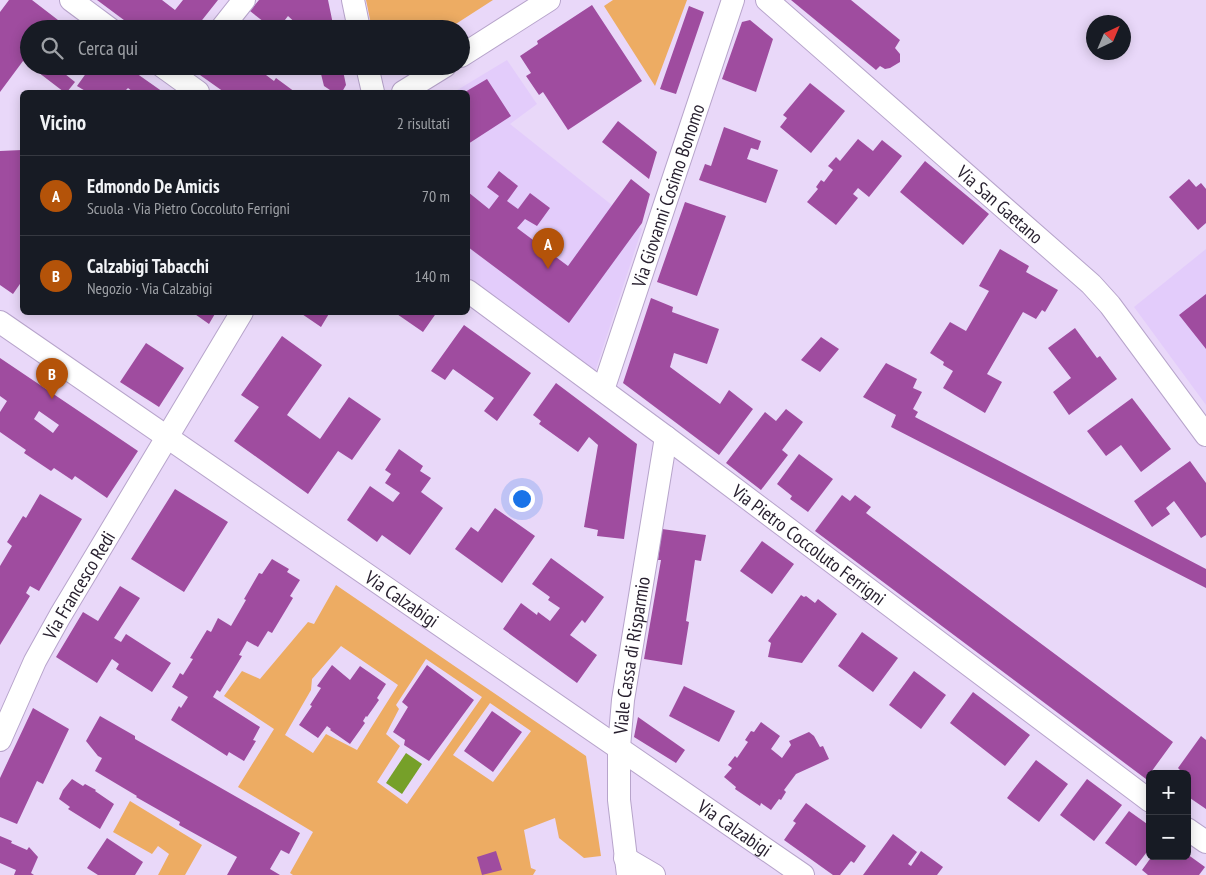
<!DOCTYPE html>
<html lang="it">
<head>
<meta charset="utf-8">
<style>
  :root { --surface:#171b24; --page:#20242c; --text:#f1f3f6; --muted:#9ea1a6; --line:#363941; --accent:#b45309 }
  body { margin:0; font-family:"PT Sans Narrow",sans-serif; background:var(--page); color:var(--text) }
  .controls { position:absolute; right:15px; bottom:15px; display:grid; overflow:hidden; border-radius:8px; box-shadow:0 2px 12px #0003 }
  .controls button { width:45px; height:45px; display:grid; place-items:center; padding:0; border:0; border-bottom:1px solid var(--line); background:var(--surface); color:var(--text); font:25px sans-serif }
  .compass { position:absolute; left:1086px; top:15px; width:45px; height:45px; border-radius:50%; background:var(--surface); box-shadow:0 2px 12px #0003; rotate:44deg }
  .you { position:absolute; left:521px; top:498px; width:18px; height:18px; margin:-12px; border:4px solid #fff; border-radius:50%; background:#1a73e8; box-shadow:0 0 0 8px #1a73e833 }
  .badge { display:grid; place-items:center; width:32px; height:32px; border-radius:50%; background:var(--accent); color:#fff; font-size:16px; font-weight:700 }
  .pin { position:absolute; translate:-50% -41px; filter:drop-shadow(0 1px 2px #0008) }
  .pin::after { content:''; position:absolute; top:26px; width:18px; height:15px; background:inherit; clip-path:polygon(0 0,100% 0,50% 100%) }
  .list { margin:0; padding:0; list-style:none }
  h2 { display:flex; justify-content:space-between; align-items:center; height:65px; margin:0; padding:0 20px; font-size:21px }
  h2 small { font-size:16px; font-weight:400; color:var(--muted) }
  .list li { display:grid; grid-template-columns:32px 1fr auto; gap:15px; align-items:center; box-sizing:border-box; height:80px; padding:0 20px; border-top:1px solid var(--line) }
  .list b { display:block; font-size:19px; white-space:nowrap }
  .list p { margin:0; font-size:16px; white-space:nowrap; color:var(--muted) }
  .list em { font-size:16px; font-style:normal; color:var(--muted) }
  .icon { flex:none; width:28px; height:28px; fill:none; stroke:currentColor; stroke-width:2; stroke-linecap:round; stroke-linejoin:round }
  .map { position:relative; flex:none; width:1206px; height:875px; overflow:hidden }
  .search { position:absolute; background:var(--surface); box-shadow:0 2px 12px #0003; left:20px; top:20px; width:450px; height:55px; display:flex; align-items:center; gap:12px; box-sizing:border-box; padding:0 18px; border-radius:28px; color:var(--muted); font-size:19px }
  .panel { position:absolute; background:var(--surface); box-shadow:0 2px 12px #0003; left:20px; top:90px; width:450px; height:225px; border-radius:8px }
  .map>svg:first-child { display:block }
  .built { fill:#e3ccfb }
  .green { fill:#edac63; fill-rule:evenodd }
  .water { fill:#76a029 }
  .building { fill:#9f4c9f; fill-rule:evenodd }
  .lines { fill:none; stroke-linecap:round; stroke-linejoin:round }
  .minor-casing { stroke:#b7a4cb; stroke-width:24 }
  .minor { stroke:#fff; stroke-width:22 }
  .labels { text-anchor:middle; stroke-width:4; stroke-linejoin:round; paint-order:stroke }
  .street-label { font-size:19px; fill:#261e2d; stroke:#e9d8f9 }
</style>
</head>
<body>
<div class="map">
<svg width="1206" height="875" viewBox="0 0 1206 875">
  <rect width="100%" height="100%" fill="#e9d8f9"/>
  <!-- built -->
  <path class="built" d="M507,60L537,104L510,124L642,229L594,375L468,281V92H454Z
    M1206,249V405L1134,307Z"/>
  <!-- green -->
  <path class="green" d="M366,0H493L448,29H372Z
    M613,0H687L655,86L604,6Z
    M336,585L586,756L601,856L584,858L559,838L555,818L524,830L531,868L536,870L533,875H293L290,873L313,832L238,787L274,729L224,696L242,671L260,679L308,622L314,624ZM341,646L398,685L357,750L326,734L313,753L285,735L311,690L312,679ZM426,659L482,697L407,804L377,782L400,746L386,734L399,709L396,705ZM490,703L531,731L493,782L453,755Z
    M130,801L202,845L185,875H158L169,854L158,846L152,854L113,832Z"/>
  <!-- water -->
  <path class="water" d="M406,753L422,764L402,794L386,783Z"/>
  <!-- building -->
  <path class="building" d="M9,0H32L58,20L51,29H29V66L23,61L0,92V12Z
    M97,0H162L175,10L183,0H218L195,29H136Z
    M259,0H328L334,29H302L288,16L278,29H273L250,11Z
    M791,0H851L900,40L895,48L900,54V62L890,68L885,69L880,66L876,70Z
    M592,5L642,81L568,130L543,92L539,95L526,76L531,73L520,56L538,44L537,41Z
    M689,6L704,12L676,94L660,89Z
    M750,20L773,39L756,92L722,79L742,22Z
    M30,66H79L73,74L68,70L65,74L75,82L67,92H64Z
    M79,66H126L163,92H133L128,88L124,92H87L77,86L87,72Z
    M207,66H254L274,81L276,78L295,92H224L200,75Z
    M319,66H342L346,85L342,92H333L324,86Z
    M487,79L511,116L468,144V92H465Z
    M810,83L845,111L811,153L780,127L787,118L783,115Z
    M618,121L657,152L649,179L602,142Z
    M724,127L761,141L758,150L751,148L747,159L778,170L766,203L699,180L705,164L711,166Z
    M858,139L873,151L882,140L902,156L869,197L858,188L853,194L858,198L836,225L807,202L818,189L816,187L821,180L824,182L833,170L828,166L836,157L840,161Z
    M22,150V281L13,294L0,285V151Z
    M925,161L989,214L963,245L900,192Z
    M499,171L518,186L507,201L518,209L530,193L550,208L537,226L525,219L517,228L568,266L631,179L650,194L642,223L569,323L468,247V192L489,209L499,196L487,187Z
    M1189,179L1196,187L1201,183L1206,189V223L1198,230L1169,197Z
    M685,202L726,216L697,296L657,282Z
    M1000,249L1029,266L1026,272L1058,290L1045,312L1042,310L1036,319L1023,312L987,374L1002,382L985,413L943,388L953,371L943,365L944,362L930,353L950,322L966,331L989,291L979,286Z
    M1206,294V349L1179,315Z
    M651,298L673,307L672,312L719,329L707,364L674,353L670,367L720,404L729,390L753,409L719,455L623,383Z
    M192,312H216L209,324Z
    M299,312H330L321,327Z
    M394,312H437L423,332Z
    M464,325L531,373L497,421L484,411L494,398L453,369L445,380L431,371Z
    M1075,328L1097,358L1100,356L1117,379L1069,415L1053,392L1071,378L1048,348Z
    M282,336L322,365L287,415L320,439L349,397L381,419L352,460L338,451L308,494L234,441L259,407L241,395Z
    M821,337L839,349L820,372L801,360Z
    M146,343L184,368L159,407L120,382Z
    M0,358L138,451L107,498L75,476L72,480L54,468L51,471L24,453L26,450L0,432V412L7,401L0,396ZM39,411L59,425L53,433L34,419Z
    M886,363L917,379L913,388L922,392L913,409L918,412L915,417L1206,569V588L891,427L896,415L863,397Z
    M556,383L637,444L624,539L597,536L598,530L584,527L598,445L589,437L578,452L539,424L541,421L533,415Z
    M1132,398L1171,449L1141,472L1121,445L1106,456L1087,431Z
    M786,409L803,422L782,450L788,455L761,490L726,463L765,412L776,421Z
    M399,449L423,466L420,471L431,478L421,492L443,508L410,555L382,535L377,542L347,520L370,486L393,502L400,493L385,483L391,474L385,470Z
    M799,454L833,479L808,512L790,499L792,496L777,484Z
    M1190,461L1206,483V535L1201,538L1174,501L1166,508L1170,514L1152,527L1134,501Z
    M175,489L228,522L184,592L131,559Z
    M40,494L82,519L39,591L30,586L26,593L30,596L0,645V566L12,546L7,542L23,516L26,518Z
    M842,495L850,501L855,495L871,507L866,513L1173,742L1146,779L815,531Z
    M495,508L535,536L502,583L455,549L471,527L478,532Z
    M662,529L706,535L701,561L695,560L686,621L689,622L682,665L644,659L661,560H658Z
    M762,541L794,564L772,594L740,571Z
    M551,558L604,597L585,623L582,620L570,635L597,655L577,683L503,629L521,603L537,615L538,612L550,621L560,608L548,600L550,597L532,584Z
    M272,559L289,569L287,572L300,580L290,596L293,598L272,633L268,631L258,647L247,641L239,655L242,656L220,692L217,690L213,697L260,727L253,740L256,741L244,761L229,752L227,756L171,720L179,706L181,708L188,697L172,687L180,673L183,675L193,659L190,658L207,630L211,632L218,618L231,626L246,600L244,599L259,573L262,574Z
    M120,586L140,598L114,638L121,642L126,634L171,663L152,692L116,669L119,664L112,659L97,683L56,657L83,612L98,621Z
    M801,595L804,597L806,596L815,603L818,599L837,614L802,663L768,657L771,643L768,641Z
    M862,632L898,658L873,692L838,666Z
    M332,665L350,680L360,666L386,684L377,698L379,700L367,717L366,716L363,721L365,723L350,744L330,730L331,729L327,726L318,738L299,725L312,706L310,705L321,688L317,686Z
    M427,665L474,700L429,761L404,745L405,740L393,732L408,707L402,702Z
    M914,671L946,695L921,729L889,705Z
    M684,686L735,711L719,742L669,716Z
    M973,692L1030,735L1005,766L950,723Z
    M33,708L69,729L43,784L37,781L17,824L0,817V778Z
    M492,711L522,732L493,772L464,751Z
    M100,716L135,736V739L300,833L289,854L281,850L270,869L280,875H227L237,857L179,825L180,822L136,797L137,796L95,771L102,758L98,756L86,741Z
    M638,717L685,750L676,763L634,737Z
    M761,722L780,736L771,749L782,758L791,745L789,741L809,732L814,736L820,747L823,746L829,759L796,774L784,790L786,792L781,800L779,799L771,810L761,803L760,806L735,789L736,787L724,777L732,768L728,765L735,756L737,758L748,742L745,740L751,731L754,732Z
    M1201,736L1206,740V809L1187,796V774H1180L1181,771L1178,768Z
    M1036,760L1068,784L1039,822L1007,798Z
    M72,779L83,786L85,784L96,790L95,791L114,804L100,829L68,809L70,807L59,799L63,790Z
    M1087,779L1122,805L1094,841L1060,815Z
    M806,803L866,846L854,863L851,861L840,875H833L784,840L796,823L793,821Z
    M1129,811L1150,826V848L1136,866L1105,843Z
    M893,834L917,852L908,864L911,866L921,851L943,867L937,875H863Z
    M0,836L12,841L11,843L27,850L29,847L38,857L31,873L34,875H14L16,870L0,863Z
    M107,838L143,862L135,875H98L87,868Z
    M496,851L502,870L482,875L477,857Z
    M1187,854L1205,867L1199,875H1148L1142,870L1152,856H1187Z"/>
  <g class="lines">
    <defs>
      <g id="minor">
        <path d="M71,0L110,29"/>
        <path d="M353,0L359,29"/>
        <path id="s1" d="M767,0L1091,284L1110,305L1206,435"/>
        <path d="M221,29L244,0"/>
        <path d="M461,56L549,0"/>
        <path d="M162,66L198,92"/>
        <path d="M367,66L373,92"/>
        <path d="M403,92L445,66"/>
        <path id="s2" d="M468,291L666,437L1150,801"/>
        <path id="s3" d="M0,322L803,875"/>
        <path id="s4" d="M603,390L733,0"/>
        <path id="s5" d="M0,740L35,661L60,616L242,312"/>
        <path d="M1187,829L1206,842"/>
        <path d="M625,858L654,875"/>
        <path id="s6" d="M628,875L619,800V747L623,700L666,437"/>
      </g>
    </defs>
    <!-- minor casing -->
    <use href="#minor" class="minor-casing"/>
    <!-- minor -->
    <use href="#minor" class="minor"/>
  </g>
  <g class="labels">
    <!-- street labels -->
    <g class="street-label">
      <text dy="7" stroke="none"><textPath href="#s4" startOffset="205">Via Giovanni Cosimo Bonomo</textPath></text>
      <text dy="7" stroke="none"><textPath href="#s1" startOffset="310">Via San Gaetano</textPath></text>
      <text dy="7" stroke="none"><textPath href="#s2" startOffset="425">Via Pietro Coccoluto Ferrigni</textPath></text>
      <text dy="7" stroke="none"><textPath href="#s5" startOffset="174">Via Francesco Redi</textPath></text>
      <text dy="7" stroke="none"><textPath href="#s3" startOffset="488">Via Calzabigi</textPath></text>
      <text dy="7" stroke="none"><textPath href="#s6" startOffset="221">Viale Cassa di Risparmio</textPath></text>
      <text dy="7" stroke="none"><textPath href="#s3" startOffset="892">Via Calzabigi</textPath></text>
    </g>
  </g>
</svg>
<div class="controls">
<button>+</button>
<button>−</button>
</div>
<svg class="compass" viewBox="-18 -18 36 36"><path d="M0-13l5 13h-10z" fill="#e53935"/><path d="M0 13l5-13h-10z" fill="#9ea1a6"/></svg>
<div class="you"></div>
<div class="pin badge" style="left:548px;top:269px">A</div>
<div class="pin badge" style="left:52px;top:399px">B</div>
<div class="search"><svg class="icon" aria-label="search" viewBox="0 0 24 24"><circle cx="10" cy="10" r="6"/><path d="M15 15l6 6"/></svg>Cerca qui</div>
<section class="panel">
<h2>Vicino<small>2 risultati</small></h2>
<ul class="list">
<li><span class="badge">A</span><div><b>Edmondo De Amicis</b><p>Scuola · Via Pietro Coccoluto Ferrigni</p></div><em>70 m</em></li>
<li><span class="badge">B</span><div><b>Calzabigi Tabacchi</b><p>Negozio · Via Calzabigi</p></div><em>140 m</em></li>
</ul>
</section>
</div>
</body>
</html>
